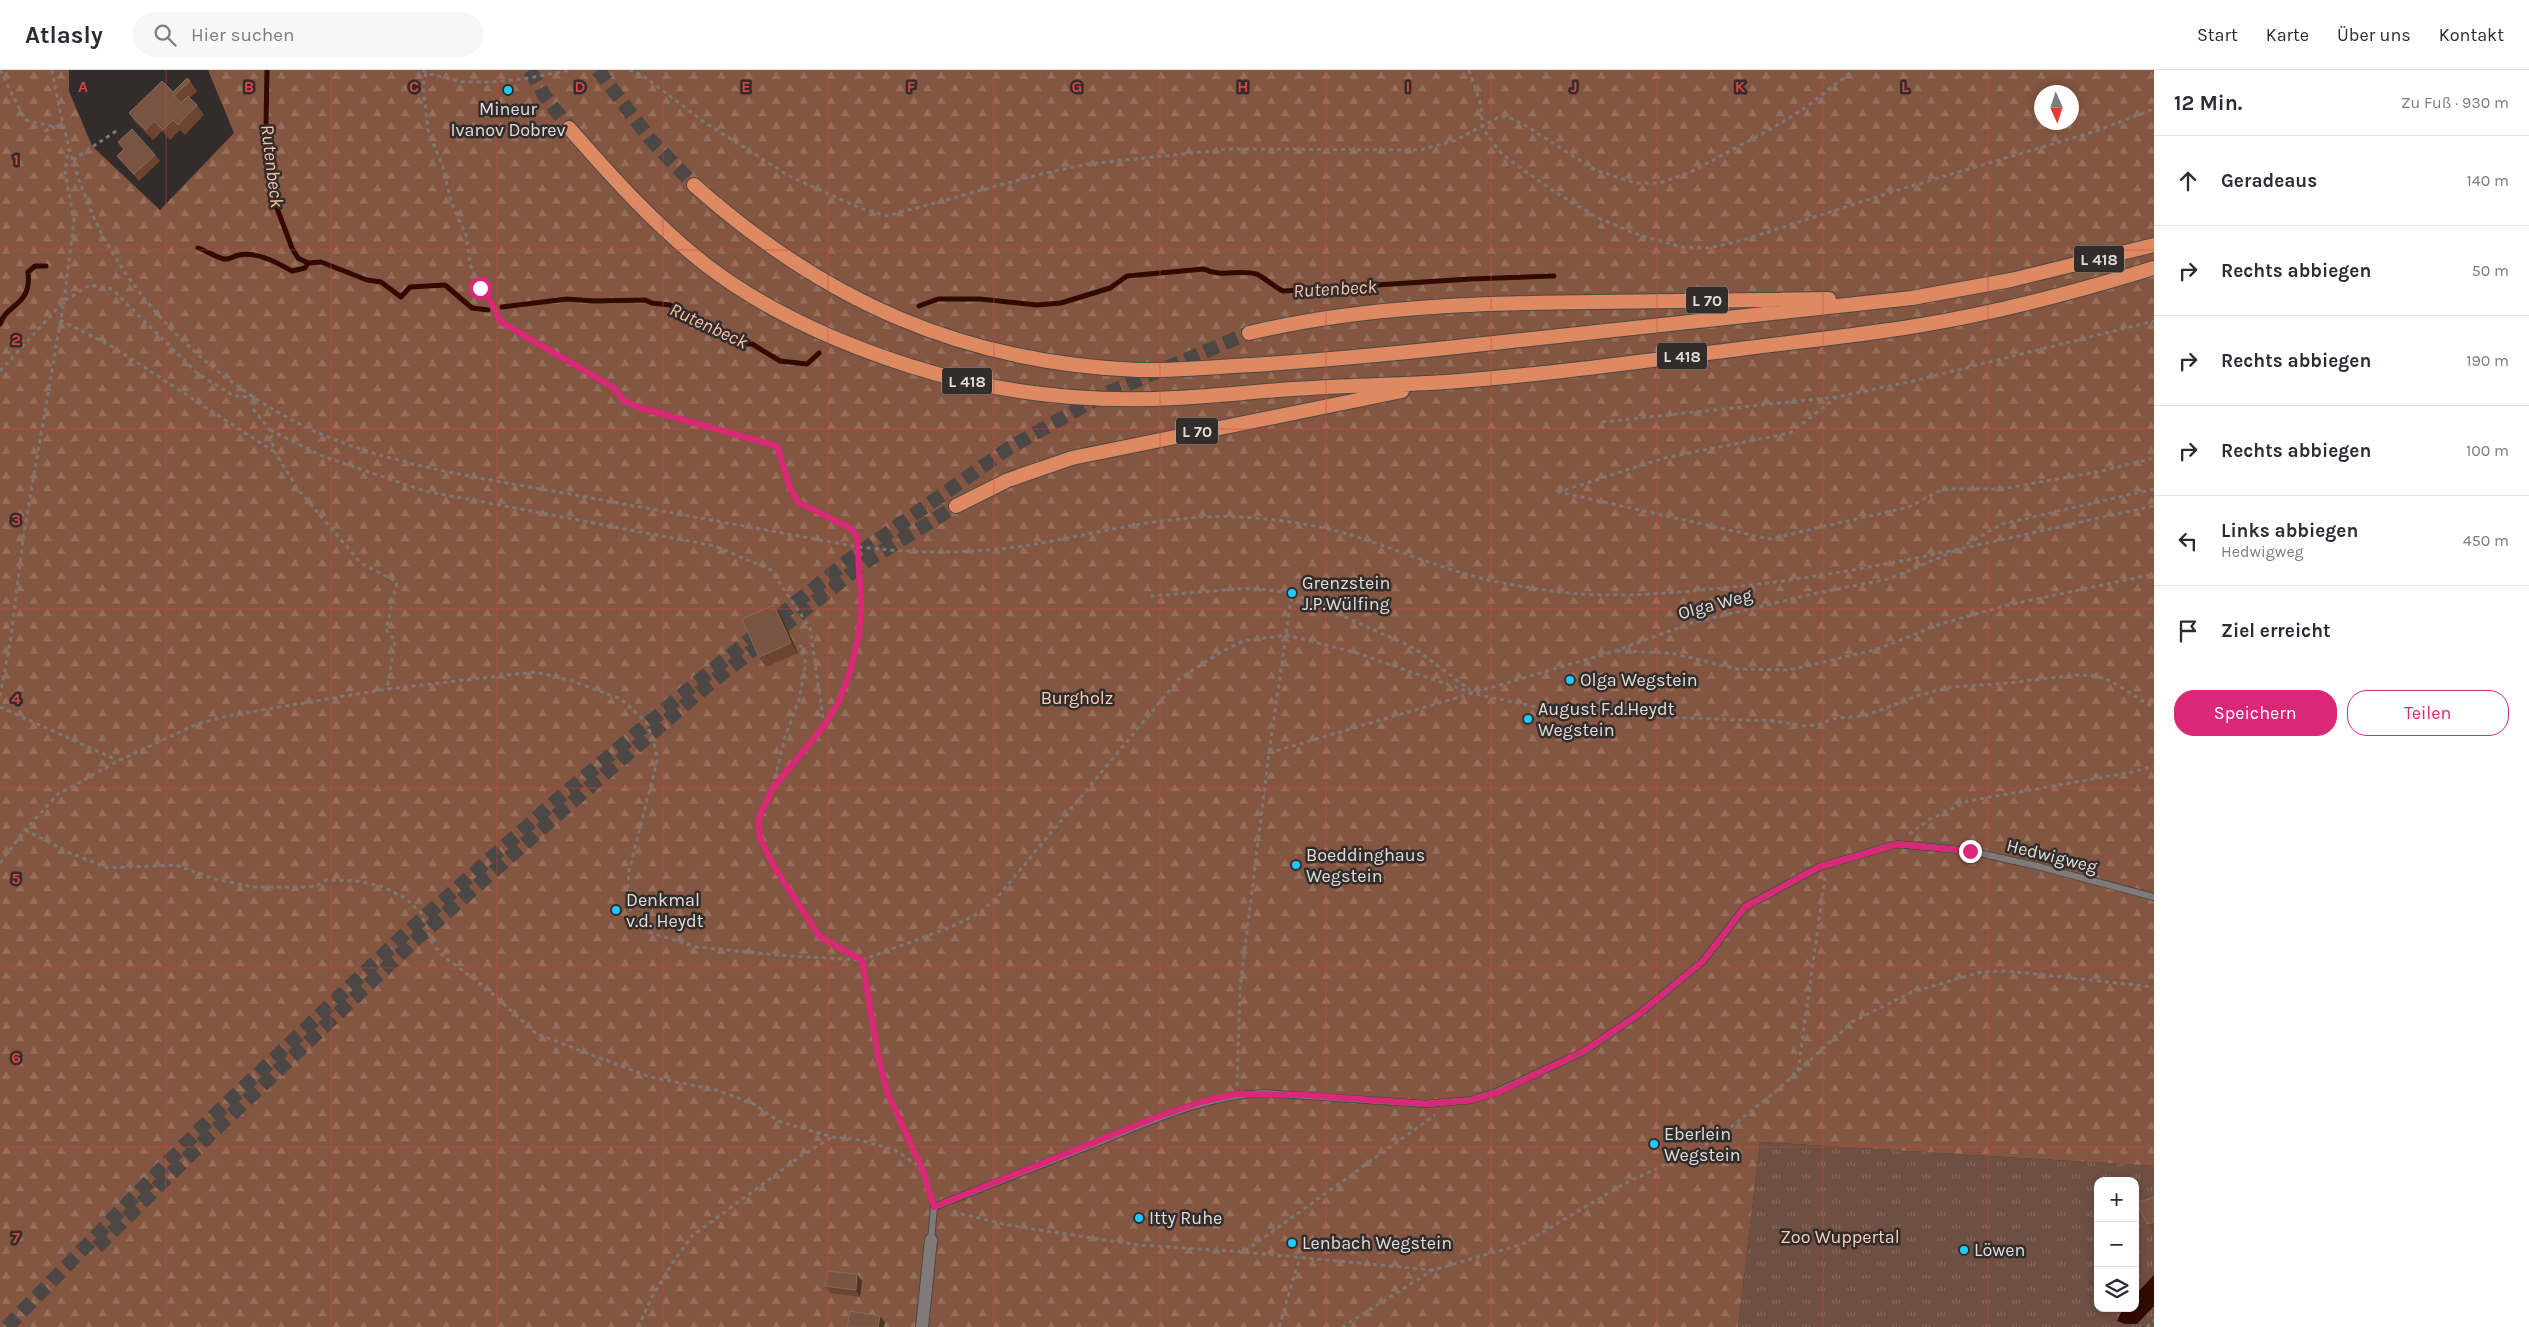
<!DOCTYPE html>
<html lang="de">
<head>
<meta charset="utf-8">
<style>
  :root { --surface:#fff; --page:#f7f7f7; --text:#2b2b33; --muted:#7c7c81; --line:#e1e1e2; --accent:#db2777 }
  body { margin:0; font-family:Karla,sans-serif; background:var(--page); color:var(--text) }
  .controls { position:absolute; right:15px; bottom:15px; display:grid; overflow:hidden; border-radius:10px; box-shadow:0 2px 8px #0003 }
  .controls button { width:45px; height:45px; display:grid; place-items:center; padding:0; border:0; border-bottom:1px solid var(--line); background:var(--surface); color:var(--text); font:25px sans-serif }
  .compass { position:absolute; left:2034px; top:15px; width:45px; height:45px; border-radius:50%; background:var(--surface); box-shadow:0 2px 8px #0003; rotate:177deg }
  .stop { position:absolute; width:15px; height:15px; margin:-11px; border:4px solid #db2777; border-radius:50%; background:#fff }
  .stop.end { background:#db2777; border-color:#fff; box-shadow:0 1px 5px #0008 }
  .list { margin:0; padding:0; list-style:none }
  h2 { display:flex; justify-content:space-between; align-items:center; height:65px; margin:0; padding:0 20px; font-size:21px }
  h2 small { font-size:16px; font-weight:400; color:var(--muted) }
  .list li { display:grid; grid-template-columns:32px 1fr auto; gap:15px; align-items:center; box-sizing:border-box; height:90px; padding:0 20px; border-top:1px solid var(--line) }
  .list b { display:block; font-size:19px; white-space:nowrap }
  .list p { margin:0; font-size:16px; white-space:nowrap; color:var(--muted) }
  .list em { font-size:16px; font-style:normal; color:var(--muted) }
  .actions { display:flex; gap:10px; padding:15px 20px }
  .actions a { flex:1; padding:11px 0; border:1px solid var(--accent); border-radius:20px; text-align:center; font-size:18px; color:var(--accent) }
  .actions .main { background:var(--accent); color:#fff }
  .icon { flex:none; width:28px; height:28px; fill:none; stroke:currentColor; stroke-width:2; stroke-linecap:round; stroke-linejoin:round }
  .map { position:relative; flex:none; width:2154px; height:1257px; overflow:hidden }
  header { display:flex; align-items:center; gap:30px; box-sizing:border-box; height:70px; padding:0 25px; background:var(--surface); border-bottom:1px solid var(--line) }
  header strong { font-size:24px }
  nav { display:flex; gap:28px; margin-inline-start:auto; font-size:18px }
  .search { width:350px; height:45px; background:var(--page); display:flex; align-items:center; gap:12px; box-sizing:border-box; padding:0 18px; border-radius:28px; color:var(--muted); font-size:19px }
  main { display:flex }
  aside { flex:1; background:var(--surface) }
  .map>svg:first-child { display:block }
  .grass { fill:url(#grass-tufts); fill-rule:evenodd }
  .forest { fill:url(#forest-firs); fill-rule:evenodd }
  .water { fill:#310a00 }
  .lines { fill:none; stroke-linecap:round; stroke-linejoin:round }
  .stream { stroke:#310a00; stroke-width:5 }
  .trunk-tunnel { stroke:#4c4745; stroke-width:14; stroke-dasharray:14 7; stroke-linecap:butt }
  .service-casing { stroke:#4d4947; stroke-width:8 }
  .minor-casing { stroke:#4d4947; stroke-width:14 }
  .trunk-casing { stroke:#4d4947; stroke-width:16 }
  .path { stroke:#7b7775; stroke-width:3; stroke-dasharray:4 4; stroke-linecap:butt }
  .service { stroke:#807a78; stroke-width:6 }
  .minor { stroke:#807a78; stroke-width:12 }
  .trunk { stroke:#dd8962; stroke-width:14 }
  .wall { fill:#6c4430 }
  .shaded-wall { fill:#4f3426 }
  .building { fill:#785442; stroke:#886a5a }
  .route { stroke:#db2777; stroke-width:6 }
  .grid { fill:none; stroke:#d84343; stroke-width:1; stroke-opacity:0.55 }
  .poi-dot { fill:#1dc9fd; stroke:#322d2b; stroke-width:2 }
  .labels { text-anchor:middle; stroke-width:5; stroke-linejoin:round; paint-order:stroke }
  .shield { fill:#322d2b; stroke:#aca8a6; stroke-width:1 }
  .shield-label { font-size:16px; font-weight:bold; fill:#e0dddb }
  .poi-label { font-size:18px; fill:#e0dddb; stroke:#322d2b; text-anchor:start }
  .street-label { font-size:18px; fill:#e0dddb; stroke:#322d2b }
  .park-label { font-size:18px; fill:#fbcdb9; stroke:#322d2b }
  .water-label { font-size:19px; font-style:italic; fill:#fdc1a6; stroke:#322d2b }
  .grid-label { font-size:16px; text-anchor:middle; font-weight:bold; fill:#d84343; stroke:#322d2b; stroke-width:5; stroke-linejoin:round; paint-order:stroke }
</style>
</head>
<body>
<header>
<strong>Atlasly</strong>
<div class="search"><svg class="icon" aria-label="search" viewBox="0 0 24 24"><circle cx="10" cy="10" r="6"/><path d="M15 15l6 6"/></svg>Hier suchen</div>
<nav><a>Start</a><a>Karte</a><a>Über uns</a><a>Kontakt</a></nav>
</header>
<main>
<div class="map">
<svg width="2154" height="1257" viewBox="0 0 2154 1257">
  <defs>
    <pattern id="grass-tufts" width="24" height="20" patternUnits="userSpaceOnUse" patternTransform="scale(1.25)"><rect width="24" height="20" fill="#6e4f41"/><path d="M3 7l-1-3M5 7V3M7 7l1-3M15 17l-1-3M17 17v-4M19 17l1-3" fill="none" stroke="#82685c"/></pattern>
    <pattern id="forest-firs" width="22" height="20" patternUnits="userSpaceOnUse" patternTransform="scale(1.25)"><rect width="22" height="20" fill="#845641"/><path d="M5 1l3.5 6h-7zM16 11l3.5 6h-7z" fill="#956e5c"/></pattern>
  </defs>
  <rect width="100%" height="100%" fill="#322d2b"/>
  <!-- grass -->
  <path class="grass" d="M1760,1072L2154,1096V1257H1738ZM2098,1111H2135V1238H2098Z"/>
  <!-- forest -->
  <path class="forest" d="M0,0H69V21L92,76L160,140L234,63L208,0H2154V1096L1760,1072L1738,1257H0ZM2042,22H2072V52H2042Z"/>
  <!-- water -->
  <path class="water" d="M2154,1205V1236L2137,1254H2125L2117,1251L2123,1238H2135V1225Z"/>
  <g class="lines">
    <!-- stream -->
    <path class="stream" d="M267,0L266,55L274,94L272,125L292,178L298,188L308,193L321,192L367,210L381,212L401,227L410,217L445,215L472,238L488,240
      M198,178C207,181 215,187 224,189C230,190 233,186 239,185C256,181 278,193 292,201L305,198L308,193
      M919,236L938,229H980L1037,235L1061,233L1110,218L1127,206L1204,199C1221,208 1238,199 1256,204C1263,206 1274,217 1283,221L1470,209L1554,206
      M502,237L567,229L594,231L645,230L652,233L670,235L716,262L725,263L743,274H752L780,291L807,294L819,283
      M0,254C7,233 32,236 28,202L35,196H46"/>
    <!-- trunk-tunnel -->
    <path class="trunk-tunnel" d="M530,0L544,25L569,58
      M598,0L650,69L694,115
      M97,1177L208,1067L412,873L564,739L708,615L867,491L956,436
      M7,1257L202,1057L406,863L558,729L702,608L849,490L1009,378L1105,324L1249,263"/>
    <defs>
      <path id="service" d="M931,1170L934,1137C991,1115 1047,1092 1104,1070C1156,1049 1206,1026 1263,1023L1426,1034L1471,1030L1499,1021L1583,982L1639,944L1703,891L1745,837L1819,797L1897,774L1970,781L2037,796L2154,827"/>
      <path id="minor" d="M922,1257L931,1170"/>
      <path id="trunk" d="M569,58C612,107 655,155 706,195C766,241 838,273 910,296C996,323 1086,333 1176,328C1221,326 1266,320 1311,318C1356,315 1401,315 1446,312C1542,305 1637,292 1732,280C1793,272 1855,266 1916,256C1997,243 2076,222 2154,198
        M694,115C824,231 963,293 1138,300C1176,301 1214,297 1252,295C1327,290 1401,283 1475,275C1621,259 1767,243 1912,228L2011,210L2154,175
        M1249,263C1363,236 1479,233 1595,232C1673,231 1751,230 1829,229
        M956,436L1008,410L1072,388L1402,321"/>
    </defs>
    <!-- service casing -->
    <use href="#service" class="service-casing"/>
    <!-- minor casing -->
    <use href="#minor" class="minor-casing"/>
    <!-- trunk casing -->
    <use href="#trunk" class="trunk-casing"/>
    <!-- path -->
    <path class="path" d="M0,0L25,50L56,57L63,53
      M52,0C61,49 72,98 92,143C137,247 243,338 349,375C420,400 496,411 570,424C666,442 762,459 858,477C914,483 968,484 1023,476C1095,465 1166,443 1239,447C1272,449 1305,453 1337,461C1388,475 1437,498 1488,510C1512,515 1536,519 1560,522C1610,528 1662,524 1712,519C1861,506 2008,467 2154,436
      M423,0L426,3L463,12H491L523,9L570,0
      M629,0L642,5L704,52L789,106L860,138L887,146L1033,106L1087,94L1231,79L1420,80L1454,71L1497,48L1506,46L1523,54L1595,100L1636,113H1660L1689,103L1769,60L1802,40L1854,0
      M1469,0L1480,32L1483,58L1499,81L1516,95L1555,122L1598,148L1639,165L1681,177L1709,178L1743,170L1898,120L2093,62L2154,39
      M426,3L423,16L428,60L443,97L451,132L466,165L470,194L480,218L495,238L496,246L501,252L614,318L624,331L641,338L777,376L790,418L798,432L850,458L857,466L861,534L859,565L850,602L839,631L824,656L772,719L758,751L760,768L775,798L820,867L861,889
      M45,61L55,57
      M73,90L119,59
      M60,250L113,277L273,381
      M0,301L64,231L90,215L112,219L197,303L234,326L255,327L253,339L270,360L274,381L300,422L361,493L397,512L386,560L395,570L387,619
      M1837,327L1790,363L1664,388L1559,422L1769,469L1909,437L1943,419H2001L2102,401L2154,388
      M1602,352L1837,327L1913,311L2154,251
      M270,360L322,386L425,421L715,476L771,500L810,558L824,655
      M1967,474L2002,454L2154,419
      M1150,526L1252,518L1292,523L1414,578L1470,620
      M1617,581L1672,583L1737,599L1789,600L1878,579L1940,554L2004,536L2154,504
      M0,626L11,568L23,469L64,231L74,150L65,103L68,79
      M0,637L117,690
      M1269,683L1615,581L1691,553L1817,523L1889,509L1957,480
      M773,716L785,667L799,630L806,593L800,575
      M25,760L70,783L108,798L176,795L215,809L253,817H306L316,816L327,810L356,811L381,816L405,828L421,843L433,874L442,885L487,919L537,964L650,1007L717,1020L754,1034L778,1051L832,1067L860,1070L895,1080L922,1098
      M1909,764L1930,749L1968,731L2133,702L2154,696
      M0,793L25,760L58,724L118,691L197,654L232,645L387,619L535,602L572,611L621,629L646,652L654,671L657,691L629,801L627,828L633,848L649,862L696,877L789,886L862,890L951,857L981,842L1000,824L1179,609L1221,582L1243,571L1287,565L1357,583L1475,624L1570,644L1776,651L1803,656L1817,655L1836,648L1865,646L1919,625L1951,617L2009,613L2075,605L2095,606L2111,611L2154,638
      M862,890C869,933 873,985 888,1025C902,1060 920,1092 931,1128
      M1798,1001L1825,807
      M1237,1016L1240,918L1269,683L1292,523
      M953,1142L1013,1156L1139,1175L1244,1182L1432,1200
      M1245,1181L1435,1045
      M638,1257L652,1227L675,1189L692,1166L801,1086L832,1067
      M1279,1257L1300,1187
      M1342,1257L1433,1200L1523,1174L1622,1115L1712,1072L1776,1021L1852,952L1912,922L1981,902L2008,901L2154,917
      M2147,1257L2154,1250"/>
    <!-- service -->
    <use href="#service" class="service"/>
    <!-- minor -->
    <use href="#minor" class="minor"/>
    <!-- trunk -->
    <use href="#trunk" class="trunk"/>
  </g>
  <!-- wall -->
  <path class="wall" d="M190,11L197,21L190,28L197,35L204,45L185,65L180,60L170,70L162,61L153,70L136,53L129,43L173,22Z
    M118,72L155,85L160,91L139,111L122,92L117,86L124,80Z
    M774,535L781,545L798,583L766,597L759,587Z
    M2154,1127V1163L2147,1154Z
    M862,1211L860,1227L830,1223L825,1216Z"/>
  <!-- shaded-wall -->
  <path class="shaded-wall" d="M774,535L781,545L798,583L791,573Z
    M857,1204L862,1211L860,1227L856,1220Z
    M880,1246L885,1252L884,1257H878Z"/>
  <!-- building -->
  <path class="building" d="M187,8L190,11L174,26L181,33L188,26L197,35L178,55L173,50L163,60L154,51L146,60L129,43L162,11L173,22Z
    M132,59L155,85L134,104L117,86L124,79L118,72Z
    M774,535L791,573L759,587L742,549Z
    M2154,1127V1152L2147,1154L2137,1133Z
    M827,1201L857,1204L856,1220L825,1216Z
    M850,1241L880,1246L878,1257H847Z"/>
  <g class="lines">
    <!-- route -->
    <path class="route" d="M480,218L491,232L501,252L614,318L624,331L641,338L777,376L790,418L798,432L850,458L857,466L861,534L859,565L850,602L839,631L824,656L772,719L758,751L760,768L775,798L820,867L862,890L879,990L888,1024L922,1098L934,1137L1157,1047L1201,1032L1236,1024L1306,1025L1426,1034L1471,1030L1499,1022L1582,982L1639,944L1703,891L1745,837L1819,797L1898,774L1970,781"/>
  </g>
  <!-- grid -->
  <path class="grid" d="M166,0V1257M331,0V1257M497,0V1257M663,0V1257M828,0V1257M994,0V1257M1160,0V1257M1326,0V1257M1491,0V1257M1657,0V1257M1823,0V1257M1988,0V1257M0,180H2154M0,359H2154M0,539H2154M0,718H2154M0,898H2154M0,1077H2154"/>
  <!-- markers -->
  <g class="poi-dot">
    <circle cx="508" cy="20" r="5"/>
    <circle cx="1292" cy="523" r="5"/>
    <circle cx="1570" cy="610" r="5"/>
    <circle cx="1528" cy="649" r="5"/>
    <circle cx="1296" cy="795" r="5"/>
    <circle cx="616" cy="840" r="5"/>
    <circle cx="1654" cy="1074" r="5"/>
    <circle cx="1139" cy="1148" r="5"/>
    <circle cx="1292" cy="1173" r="5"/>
    <circle cx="1964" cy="1180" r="5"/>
  </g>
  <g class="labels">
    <!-- shield labels -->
    <g class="shield">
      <rect x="2074" y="175.5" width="50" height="27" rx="4"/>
      <rect x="1686" y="216.5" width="42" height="27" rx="4"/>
      <rect x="1657" y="272.5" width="50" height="27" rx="4"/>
      <rect x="942" y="297.5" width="50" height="27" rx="4"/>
      <rect x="1176" y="347.5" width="42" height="27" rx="4"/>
    </g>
    <g class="shield-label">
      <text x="2099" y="195">L 418</text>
      <text x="1707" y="236">L 70</text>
      <text x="1682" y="292">L 418</text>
      <text x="967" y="317">L 418</text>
      <text x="1197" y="367">L 70</text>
    </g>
    <!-- poi labels -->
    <g class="poi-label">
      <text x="508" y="45" text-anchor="middle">Mineur<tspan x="508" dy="21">Ivanov Dobrev</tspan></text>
      <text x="1302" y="519">Grenzstein<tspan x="1302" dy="21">J.P.Wülfing</tspan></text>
      <text x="1580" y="616">Olga Wegstein</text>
      <text x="1538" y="645">August F.d.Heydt<tspan x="1538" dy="21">Wegstein</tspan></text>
      <text x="1306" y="791">Boeddinghaus<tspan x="1306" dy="21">Wegstein</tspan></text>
      <text x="626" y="836">Denkmal<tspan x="626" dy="21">v.d. Heydt</tspan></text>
      <text x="1664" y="1070">Eberlein<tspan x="1664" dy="21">Wegstein</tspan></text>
      <text x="1149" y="1154">Itty Ruhe</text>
      <text x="1302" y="1179">Lenbach Wegstein</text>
      <text x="1974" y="1186">Löwen</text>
    </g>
    <!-- street labels -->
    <g class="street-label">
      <text transform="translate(1715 534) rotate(-15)" y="6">Olga Weg</text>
      <text transform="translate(2052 786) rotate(14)" y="6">Hedwigweg</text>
    </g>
    <!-- park labels -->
    <g class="park-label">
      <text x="1077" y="634">Burgholz</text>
      <text x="1840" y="1173">Zoo Wuppertal</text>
    </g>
    <!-- water labels -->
    <g class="water-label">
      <text transform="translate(273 96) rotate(83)" y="7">Rutenbeck</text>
      <text transform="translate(1335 218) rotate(-3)" y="7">Rutenbeck</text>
      <text transform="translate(709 255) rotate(25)" y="7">Rutenbeck</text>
    </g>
  </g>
  <g class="grid-label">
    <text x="83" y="22">A</text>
    <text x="249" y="22">B</text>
    <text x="414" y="22">C</text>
    <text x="580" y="22">D</text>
    <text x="746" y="22">E</text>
    <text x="911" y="22">F</text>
    <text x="1077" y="22">G</text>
    <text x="1243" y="22">H</text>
    <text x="1408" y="22">I</text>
    <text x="1574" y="22">J</text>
    <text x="1740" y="22">K</text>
    <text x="1905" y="22">L</text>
    <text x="16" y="95">1</text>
    <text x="16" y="275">2</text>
    <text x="16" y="455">3</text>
    <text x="16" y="634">4</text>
    <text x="16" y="814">5</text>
    <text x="16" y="993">6</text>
    <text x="16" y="1173">7</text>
  </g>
</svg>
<div class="controls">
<button>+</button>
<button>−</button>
<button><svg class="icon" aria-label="layers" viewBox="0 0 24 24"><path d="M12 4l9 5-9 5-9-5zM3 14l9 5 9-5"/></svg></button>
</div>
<svg class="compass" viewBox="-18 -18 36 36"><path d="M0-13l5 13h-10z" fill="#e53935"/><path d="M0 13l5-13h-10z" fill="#7c7c81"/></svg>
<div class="stop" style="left:480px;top:218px"></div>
<div class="stop end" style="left:1970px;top:781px"></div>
</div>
<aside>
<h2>12 Min.<small>Zu Fuß · 930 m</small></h2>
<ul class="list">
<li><svg class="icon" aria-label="ahead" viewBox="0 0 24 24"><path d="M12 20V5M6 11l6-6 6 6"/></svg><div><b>Geradeaus</b></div><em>140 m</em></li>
<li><svg class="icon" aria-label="right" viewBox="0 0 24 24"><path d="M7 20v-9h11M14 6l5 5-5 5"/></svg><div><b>Rechts abbiegen</b></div><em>50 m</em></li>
<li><svg class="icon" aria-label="right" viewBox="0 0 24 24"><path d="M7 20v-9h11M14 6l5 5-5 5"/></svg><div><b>Rechts abbiegen</b></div><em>190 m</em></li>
<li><svg class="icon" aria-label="right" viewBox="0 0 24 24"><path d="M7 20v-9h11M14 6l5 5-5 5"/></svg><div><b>Rechts abbiegen</b></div><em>100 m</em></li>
<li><svg class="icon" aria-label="left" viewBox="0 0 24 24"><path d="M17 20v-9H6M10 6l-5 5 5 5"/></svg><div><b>Links abbiegen</b><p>Hedwigweg</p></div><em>450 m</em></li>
<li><svg class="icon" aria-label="arrive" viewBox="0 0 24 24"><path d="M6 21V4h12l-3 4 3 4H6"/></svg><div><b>Ziel erreicht</b></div></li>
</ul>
<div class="actions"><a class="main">Speichern</a><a>Teilen</a></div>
</aside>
</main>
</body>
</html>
